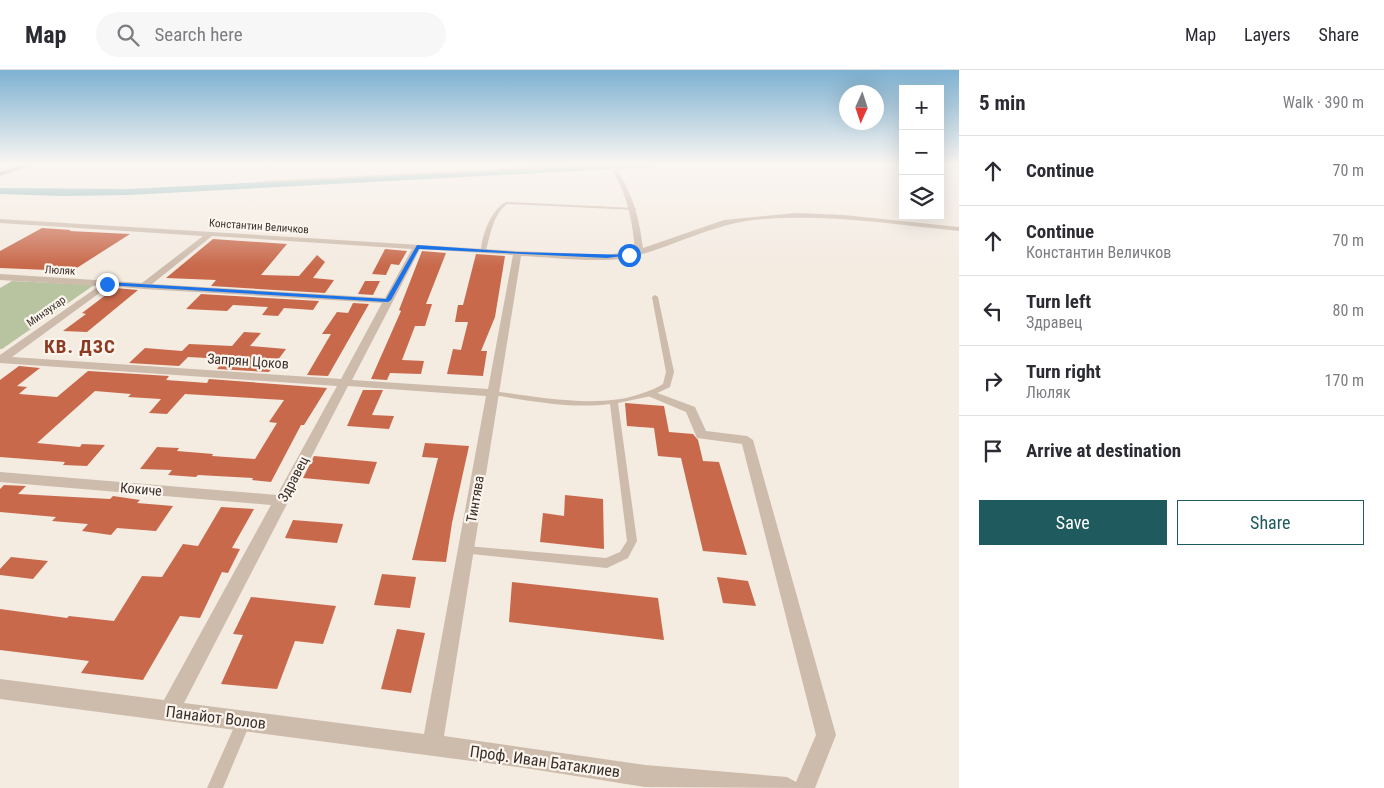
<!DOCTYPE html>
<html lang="en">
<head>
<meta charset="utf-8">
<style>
  :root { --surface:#fff; --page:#f7f7f7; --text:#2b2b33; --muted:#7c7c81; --line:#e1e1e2; --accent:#1f5a5e }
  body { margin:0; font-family:"Roboto Condensed",sans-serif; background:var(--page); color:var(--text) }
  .controls { position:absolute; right:15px; top:15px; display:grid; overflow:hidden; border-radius:0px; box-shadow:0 5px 20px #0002 }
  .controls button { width:45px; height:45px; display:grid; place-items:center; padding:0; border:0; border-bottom:1px solid var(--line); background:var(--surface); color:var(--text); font:25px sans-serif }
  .compass { position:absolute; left:839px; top:15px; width:45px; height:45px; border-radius:50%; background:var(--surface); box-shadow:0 5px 20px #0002; rotate:183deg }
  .stop { position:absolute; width:15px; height:15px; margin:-11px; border:4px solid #1a73e8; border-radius:50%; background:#fff }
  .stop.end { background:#1a73e8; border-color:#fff; box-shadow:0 1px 5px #0008 }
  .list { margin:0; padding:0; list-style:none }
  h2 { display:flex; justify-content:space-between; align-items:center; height:65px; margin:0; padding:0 20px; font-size:21px }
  h2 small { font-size:16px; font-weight:400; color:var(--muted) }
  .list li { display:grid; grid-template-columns:32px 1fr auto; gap:15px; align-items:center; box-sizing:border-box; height:70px; padding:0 20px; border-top:1px solid var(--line) }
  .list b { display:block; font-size:19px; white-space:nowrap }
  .list p { margin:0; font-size:16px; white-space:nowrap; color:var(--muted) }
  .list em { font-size:16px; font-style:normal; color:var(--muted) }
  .actions { display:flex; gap:10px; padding:15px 20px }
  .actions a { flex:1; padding:11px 0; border:1px solid var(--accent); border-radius:0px; text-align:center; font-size:18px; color:var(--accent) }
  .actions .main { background:var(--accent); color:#fff }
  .icon { flex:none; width:28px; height:28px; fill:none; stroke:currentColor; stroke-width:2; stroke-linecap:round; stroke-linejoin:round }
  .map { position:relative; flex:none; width:959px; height:718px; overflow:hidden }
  header { display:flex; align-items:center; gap:30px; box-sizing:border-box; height:70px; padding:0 25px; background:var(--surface); border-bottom:1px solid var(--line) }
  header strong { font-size:24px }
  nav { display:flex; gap:28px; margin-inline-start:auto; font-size:18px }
  .search { width:350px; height:45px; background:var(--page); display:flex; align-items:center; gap:12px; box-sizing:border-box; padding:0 18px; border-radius:28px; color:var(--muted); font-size:19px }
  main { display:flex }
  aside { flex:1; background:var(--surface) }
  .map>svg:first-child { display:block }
  .green { fill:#b8c4a0 }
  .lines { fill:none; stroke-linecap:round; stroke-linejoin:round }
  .canal { fill:#7fb0b2; fill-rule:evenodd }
  .building { fill:#c8694b }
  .lane { fill:#cdbbac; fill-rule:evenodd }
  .street { fill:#cdbbac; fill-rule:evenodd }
  .secondary { fill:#a18a7d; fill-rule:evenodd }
  .route { fill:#1a73e8 }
  .labels { text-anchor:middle; stroke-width:4.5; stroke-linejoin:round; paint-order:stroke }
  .far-street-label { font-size:11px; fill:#3b302b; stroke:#fbf5ee }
  .street-label { font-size:14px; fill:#3b302b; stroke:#fbf5ee }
  .near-street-label { font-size:16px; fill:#3b302b; stroke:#fbf5ee }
  .district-label { font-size:19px; font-weight:bold; letter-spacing:1px; fill:#8c3b22; stroke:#fbf5ee }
</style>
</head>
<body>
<header>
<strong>Map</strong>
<div class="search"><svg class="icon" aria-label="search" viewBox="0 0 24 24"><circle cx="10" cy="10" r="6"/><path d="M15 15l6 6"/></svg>Search here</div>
<nav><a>Map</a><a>Layers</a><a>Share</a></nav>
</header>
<main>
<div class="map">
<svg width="959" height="718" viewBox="0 0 959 718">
  <rect width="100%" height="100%" fill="#f4ebe1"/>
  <!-- green -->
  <path class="green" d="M12,211L94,215L2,279H0V218Z"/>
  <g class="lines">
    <!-- canal -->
    <path class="canal" d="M596,95H655L651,97L128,125L63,126L0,124V118L128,119Z"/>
  </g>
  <!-- building -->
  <path class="building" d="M42,158L71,160L69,161L130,164L72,201L0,198V181Z
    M213,169L287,174L261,205L299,206L317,185L325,192L313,208L334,210L325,223L211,216L216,210L166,208Z
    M385,179L407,181L399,195L391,194L386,205L372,204Z
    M422,181L446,183L426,234H432L425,256H415L402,290L424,291L421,304L390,303L387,310L371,309L401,241L399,240Z
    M476,184L505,186L495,247L481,281H487L483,306L447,304L453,279L461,280L468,252H455L458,235H463Z
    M365,211H380L373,225L358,224Z
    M115,218L138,220L87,262L63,261L86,244L82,243Z
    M201,224L319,231L313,240L284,238L278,246L262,245L268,237L233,235L227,241L186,239Z
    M353,233L369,234L328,306L307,305L331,264H322L337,242L348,243Z
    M244,262L261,263L250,276L286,279L269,302L217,299L225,289L188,287L179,296L129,293L145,278L182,281L189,274L232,276Z
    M19,296L40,298L17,316L27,317L19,324L57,327L88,301L169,306L166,310L207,313L209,309L327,318L304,355H301L271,412L252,410L253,408L198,405L196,407L168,405L172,400L140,399L157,377L179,378L177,381L213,384L212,386L255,389L277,353L269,352L284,330L185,324L167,344L149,343L161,329L128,327L131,324L95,321L37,373L80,377L82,374L105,375L87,396L63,395L65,392L0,387V310Z
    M363,320H383L372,345L394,346L389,359L347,356Z
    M625,333L664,336L669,362L693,364L698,370L703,391L719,392L747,485L703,481L681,388L658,386L654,358L627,356Z
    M425,373L469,376L452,453L446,492L412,490L438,388L422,387Z
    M314,386L377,392L369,414L303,408Z
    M4,415L26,416L18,424L110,429L113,426L140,430L137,433L173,436L156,461L117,458L111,465L82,461L88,454L52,451L56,447L0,442V419Z
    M565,425L603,429L604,479L540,472L543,443L564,446Z
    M221,437L254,439L232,478L240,479L228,503L222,502L200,548L180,546L143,610L81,603L89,591L0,580V539L67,548L69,546L114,551L142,506L162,507L183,474L198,476Z
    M293,450L343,454L337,473L285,468Z
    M11,487L48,491L33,509L0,505V499Z
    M382,504L416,507L410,538L374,535Z
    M717,507L748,511L756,536L723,533Z
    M512,512L658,528L664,570L509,552Z
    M251,527L336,536L323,574L295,571L277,619L221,614L243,565L233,564Z
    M397,559L425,563L411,623L381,619Z"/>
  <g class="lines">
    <!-- lane -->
    <path class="lane" d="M268,95L266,97L264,96V95Z
      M570,95H605L264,113L262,112L264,111Z
      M506,132L635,138L637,139L635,140L507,134C493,145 490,165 486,181L481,182C481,167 491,139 506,132Z
      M655,225L658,227L674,302L670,317L651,326L618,333L637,471L628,488L607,498L462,483L461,480L462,477L466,476L606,488L620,482L627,471L610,334C572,339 531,331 493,325L489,323L493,321C539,327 601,340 646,322C652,320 658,317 663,314L666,302L652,227Z
      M244,644L249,646L251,651L223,718H207L239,646Z"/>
    <!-- street -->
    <path class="street" d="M609,95H614C632,122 639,146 643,178L724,150L796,143L844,145L959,157V161C891,154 823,143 754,150C710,155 673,177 631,187C602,194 551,187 521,186L444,666L645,695L787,707L796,712L816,665L742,374L697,368L686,342L648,326L646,324L652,321L695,337L706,361L747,366L753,370L836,665L815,718L645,717L525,698L0,629V609L164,630L271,435L0,412V402L277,425L337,316L0,293V285L99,216L0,210V204L142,213L203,166L0,153V149L517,181L607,185L635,180C632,146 627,124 609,95ZM212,166L412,179L385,228L152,214ZM420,179L513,185L488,319L352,310ZM109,216L144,219L382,233L341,309L12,287ZM348,316L486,326L424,664L184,633Z"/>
    <!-- secondary -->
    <path class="secondary" d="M24,95H34L0,106V102Z"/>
  </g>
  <!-- sky -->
  <linearGradient id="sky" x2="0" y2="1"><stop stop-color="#7eb2d2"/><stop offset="0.48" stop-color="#faf6f2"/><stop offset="1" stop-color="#faf6f2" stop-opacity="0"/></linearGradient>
  <rect width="959" height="196" fill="url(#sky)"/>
  <!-- route -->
  <path class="route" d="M417,175L517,182L631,185L607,188L419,179L391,230L388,232L107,215L104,214L107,212L386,229Z"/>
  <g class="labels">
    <!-- far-street labels -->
    <g class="far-street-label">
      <text transform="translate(259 156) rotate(4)" y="4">Константин Величков</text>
      <text transform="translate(60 200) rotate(3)" y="4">Люляк</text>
      <text transform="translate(46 241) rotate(-35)" y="4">Минзухар</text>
    </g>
    <!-- street labels -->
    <g class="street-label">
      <text transform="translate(248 291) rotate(4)" y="5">Запрян Цоков</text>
      <text transform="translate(293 409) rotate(-62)" y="5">Здравец</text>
      <text transform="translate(141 419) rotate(5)" y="5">Кокиче</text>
      <text transform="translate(475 429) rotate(-80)" y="5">Тинтява</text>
    </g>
    <!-- near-street labels -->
    <g class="near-street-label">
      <text transform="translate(216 647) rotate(7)" y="6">Панайот Волов</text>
      <text transform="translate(545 691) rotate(8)" y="6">Проф. Иван Батаклиев</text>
    </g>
    <!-- district labels -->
    <g class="district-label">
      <text x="80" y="283">КВ. ДЗС</text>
    </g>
  </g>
</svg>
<div class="controls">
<button>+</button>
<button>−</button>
<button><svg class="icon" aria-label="layers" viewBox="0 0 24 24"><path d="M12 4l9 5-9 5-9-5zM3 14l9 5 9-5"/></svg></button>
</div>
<svg class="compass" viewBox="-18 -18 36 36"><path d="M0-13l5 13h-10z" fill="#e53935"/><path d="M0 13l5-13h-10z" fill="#7c7c81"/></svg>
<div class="stop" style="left:629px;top:185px"></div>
<div class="stop end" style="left:107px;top:214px"></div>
</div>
<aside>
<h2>5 min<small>Walk · 390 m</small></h2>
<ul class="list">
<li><svg class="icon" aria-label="ahead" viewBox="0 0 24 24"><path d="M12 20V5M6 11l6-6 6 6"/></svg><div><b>Continue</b></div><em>70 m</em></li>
<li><svg class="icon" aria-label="ahead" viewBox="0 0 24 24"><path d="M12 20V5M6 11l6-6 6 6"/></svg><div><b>Continue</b><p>Константин Величков</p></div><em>70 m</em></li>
<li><svg class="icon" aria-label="left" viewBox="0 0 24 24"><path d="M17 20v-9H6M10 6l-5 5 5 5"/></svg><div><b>Turn left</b><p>Здравец</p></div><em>80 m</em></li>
<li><svg class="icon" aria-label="right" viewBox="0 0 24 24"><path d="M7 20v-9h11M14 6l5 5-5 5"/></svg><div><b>Turn right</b><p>Люляк</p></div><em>170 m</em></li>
<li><svg class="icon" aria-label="arrive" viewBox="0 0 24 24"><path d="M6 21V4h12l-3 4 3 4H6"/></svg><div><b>Arrive at destination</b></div></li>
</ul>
<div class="actions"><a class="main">Save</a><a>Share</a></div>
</aside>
</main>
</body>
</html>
